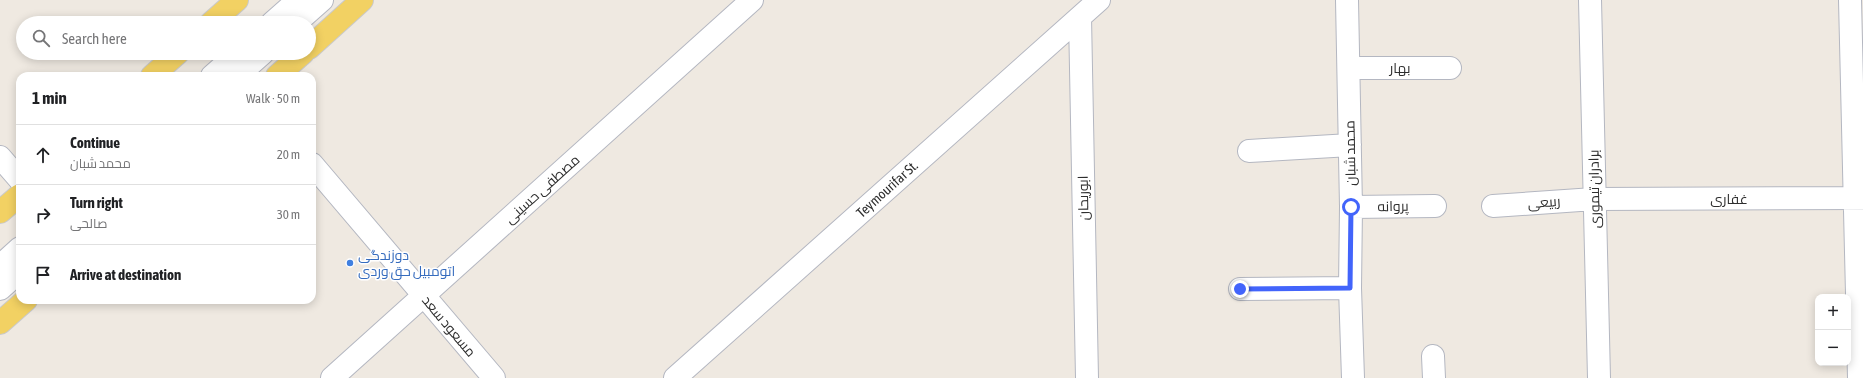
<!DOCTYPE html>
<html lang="en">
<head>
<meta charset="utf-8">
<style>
  :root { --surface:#fff; --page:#f2f2f2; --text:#202124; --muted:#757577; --line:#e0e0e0 }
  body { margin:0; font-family:"Asap Condensed",Cairo,sans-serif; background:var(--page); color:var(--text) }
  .controls { position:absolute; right:12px; bottom:12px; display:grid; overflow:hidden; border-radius:8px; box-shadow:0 2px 10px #0003 }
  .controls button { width:36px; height:36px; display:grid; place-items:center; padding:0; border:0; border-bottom:1px solid var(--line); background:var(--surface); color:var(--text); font:20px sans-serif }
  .stop { position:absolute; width:12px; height:12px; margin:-9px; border:3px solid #4264fb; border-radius:50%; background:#fff }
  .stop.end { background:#4264fb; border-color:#fff; box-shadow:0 1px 4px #0008 }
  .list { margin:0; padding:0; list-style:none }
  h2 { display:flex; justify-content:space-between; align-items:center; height:52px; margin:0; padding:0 16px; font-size:17px }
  h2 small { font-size:13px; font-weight:400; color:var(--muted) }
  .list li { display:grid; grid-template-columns:26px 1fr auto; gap:12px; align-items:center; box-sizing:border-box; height:60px; padding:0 16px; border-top:1px solid var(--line) }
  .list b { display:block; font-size:15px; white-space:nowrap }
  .list p { margin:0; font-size:13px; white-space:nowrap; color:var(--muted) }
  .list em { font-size:13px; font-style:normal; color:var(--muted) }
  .icon { flex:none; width:22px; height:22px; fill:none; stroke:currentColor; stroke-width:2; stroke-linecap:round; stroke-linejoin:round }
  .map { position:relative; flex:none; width:1863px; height:378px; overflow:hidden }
  .search { position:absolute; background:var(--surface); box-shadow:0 2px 10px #0003; left:16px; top:16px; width:300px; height:44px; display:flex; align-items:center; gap:10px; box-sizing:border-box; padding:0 14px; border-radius:22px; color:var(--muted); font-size:15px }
  .panel { position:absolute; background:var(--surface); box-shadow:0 2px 10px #0003; left:16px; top:72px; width:300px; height:232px; border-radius:12px }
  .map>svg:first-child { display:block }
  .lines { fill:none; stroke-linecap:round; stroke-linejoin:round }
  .minor-casing { stroke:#b4b7c1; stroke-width:24 }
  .major-casing { stroke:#c9c9c9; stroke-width:24 }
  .minor { stroke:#fff; stroke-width:22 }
  .major { stroke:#f2d163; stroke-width:22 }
  .route { stroke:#4264fb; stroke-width:5 }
  .shop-dot { fill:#3f7fe0; stroke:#fff; stroke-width:1.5 }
  .labels { text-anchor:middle; stroke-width:3; stroke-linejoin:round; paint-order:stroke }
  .street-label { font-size:14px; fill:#2e2e2e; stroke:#fff }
  .shop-label { font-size:14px; fill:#366cbe; stroke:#fff; text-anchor:start }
</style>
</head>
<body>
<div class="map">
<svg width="1863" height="378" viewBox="0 0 1863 378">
  <rect width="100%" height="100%" fill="#efe9e1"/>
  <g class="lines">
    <defs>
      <path id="minor" d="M1347,0L1351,207L1350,288L1353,378
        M1590,0L1599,378
        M1850,0L1859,378
        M1080,17L1087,378
        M272,23L298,0
        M296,23L322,0
        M1349,68H1450
        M212,76L238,53
        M237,76L263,53
        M1249,151L1350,145
        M0,157L20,180
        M312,164L494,378
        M1493,206L1594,199L1863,198
        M1351,207L1435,206
        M0,266L20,248
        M0,289L20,271
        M1240,289L1350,288
        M1433,356L1434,378
        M332,378L752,0
        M675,378L1099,0"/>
      <path id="major" d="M211,23L237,0
        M309,48L362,0
        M152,76L178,53
        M277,76L303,53
        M0,212L20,195
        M0,323L26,300"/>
    </defs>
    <!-- minor casing -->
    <use href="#minor" class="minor-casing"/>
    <!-- major casing -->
    <use href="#major" class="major-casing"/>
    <!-- minor -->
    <use href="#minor" class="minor"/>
    <!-- major -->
    <use href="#major" class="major"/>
  </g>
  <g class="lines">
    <!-- route -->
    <path class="route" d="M1240,289L1350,288L1351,207"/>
  </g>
  <!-- markers -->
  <circle class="shop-dot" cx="350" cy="263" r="4"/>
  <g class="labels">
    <!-- street labels -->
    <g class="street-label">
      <text x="1400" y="73">بهار</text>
      <text transform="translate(1350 153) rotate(-91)" y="5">محمد شبان</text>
      <text transform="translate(542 189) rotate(-42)" y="5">مصطفی حسینی</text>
      <text transform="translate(887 189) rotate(-42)" y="5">Teymourifar St.</text>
      <text transform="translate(1594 189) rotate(-91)" y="5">برادران تیموری</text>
      <text transform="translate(1083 198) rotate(-91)" y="5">ابوریحان</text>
      <text x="1729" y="204">غفاری</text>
      <text transform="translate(1544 202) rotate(-4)" y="5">ربیعی</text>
      <text transform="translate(1393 206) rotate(-1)" y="5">پروانه</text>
      <text transform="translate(449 326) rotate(50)" y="5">مسعود سعد</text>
    </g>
    <!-- shop labels -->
    <g class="shop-label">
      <text x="358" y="260">دوزندگی<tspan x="358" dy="16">اتومبیل حق وردی</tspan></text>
    </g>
  </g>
</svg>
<div class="controls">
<button>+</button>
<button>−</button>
</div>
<div class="stop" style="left:1351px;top:207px"></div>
<div class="stop end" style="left:1240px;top:289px"></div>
<div class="search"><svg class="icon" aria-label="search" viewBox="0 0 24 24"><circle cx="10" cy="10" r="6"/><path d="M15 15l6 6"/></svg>Search here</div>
<section class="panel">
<h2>1 min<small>Walk · 50 m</small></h2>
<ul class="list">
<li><svg class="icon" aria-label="ahead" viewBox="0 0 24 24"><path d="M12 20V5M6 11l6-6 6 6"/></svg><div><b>Continue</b><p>محمد شبان</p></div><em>20 m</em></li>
<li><svg class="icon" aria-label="right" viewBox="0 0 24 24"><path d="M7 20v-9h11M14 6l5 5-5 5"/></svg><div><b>Turn right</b><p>صالحی</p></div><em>30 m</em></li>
<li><svg class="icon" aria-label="arrive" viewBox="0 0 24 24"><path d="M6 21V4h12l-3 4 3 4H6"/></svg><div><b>Arrive at destination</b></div></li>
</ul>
</section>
</div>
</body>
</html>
